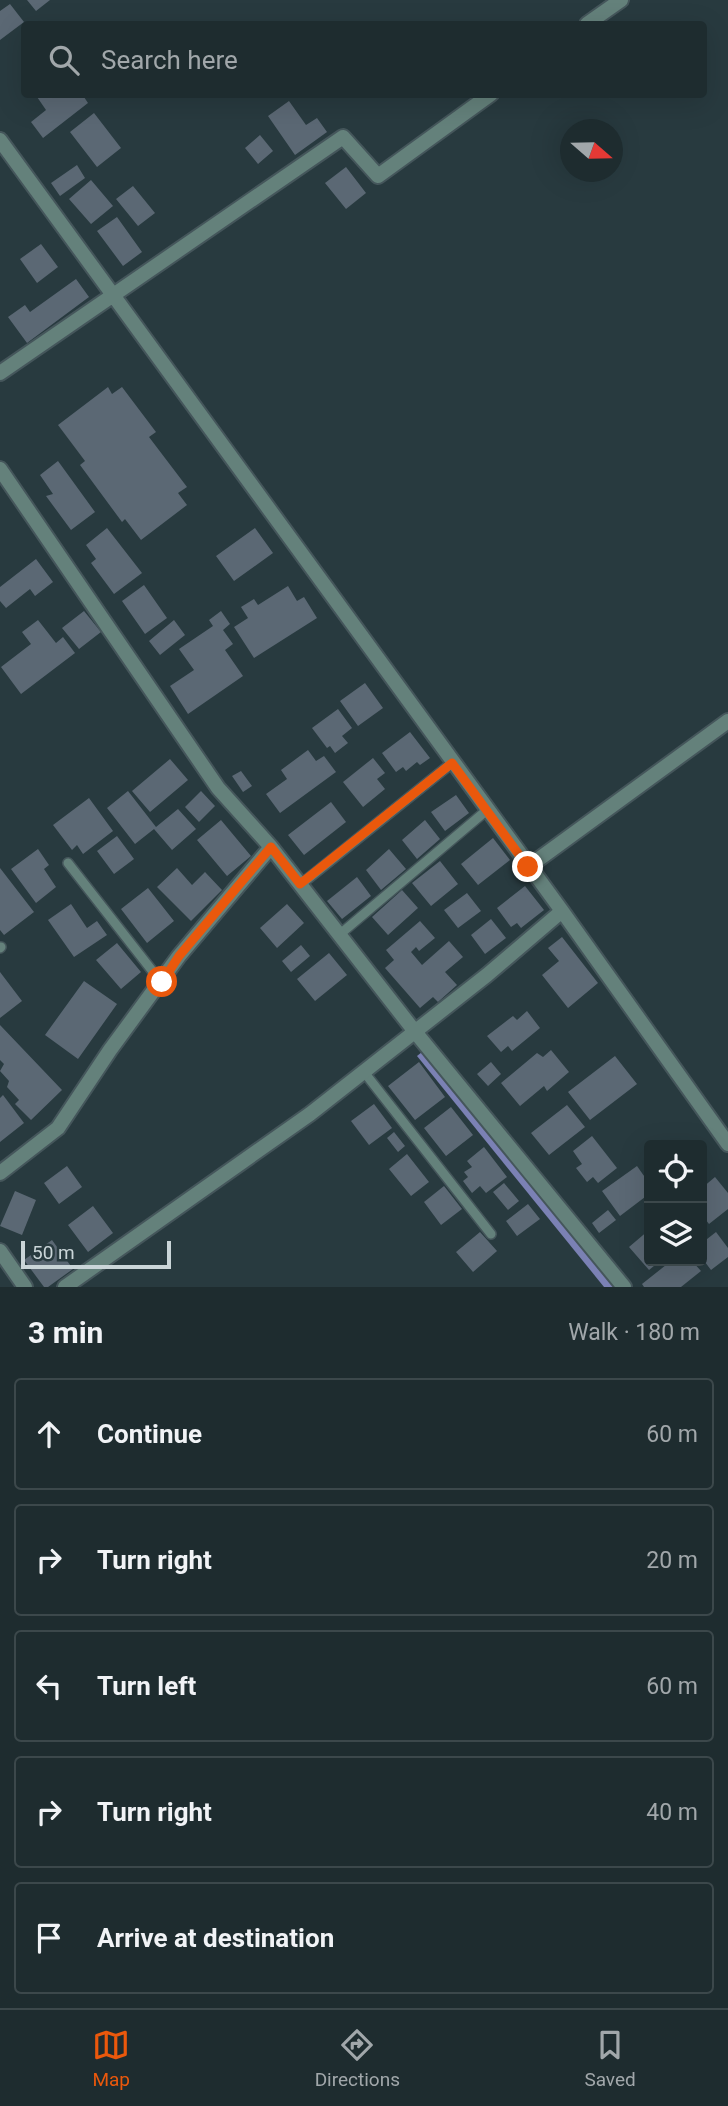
<!DOCTYPE html>
<html lang="en">
<head>
<meta charset="utf-8">
<style>
  :root { --surface:#1e2c2f; --page:#263437; --text:#f1f3f6; --muted:#a1a7aa; --line:#3c484b; --accent:#ea580c }
  body { margin:0; font-family:Roboto,sans-serif; background:var(--page); color:var(--text) }
  .controls { position:absolute; right:21px; bottom:21px; display:grid; overflow:hidden; border-radius:7px; box-shadow:0 7px 28px #0002 }
  .controls button { width:63px; height:63px; display:grid; place-items:center; padding:0; border:0; border-bottom:2px solid var(--line); background:var(--surface); color:var(--text); font:35px sans-serif }
  .compass { position:absolute; left:560px; top:119px; width:63px; height:63px; border-radius:50%; background:var(--surface); box-shadow:0 7px 28px #0002; rotate:110deg }
  .scale { position:absolute; left:21px; bottom:18px; width:150px; box-sizing:border-box; padding-left:7px; border:4px solid #cad5d8; border-top:0; font-size:19px; line-height:24px; white-space:nowrap; color:#cad5d8; -webkit-text-stroke:5px #283a3f; paint-order:stroke }
  .stop { position:absolute; width:21px; height:21px; margin:-16px; border:5px solid #ea580c; border-radius:50%; background:#fff }
  .stop.end { background:#ea580c; border-color:#fff; box-shadow:0 2px 7px #0008 }
  .list { margin:0; padding:0; list-style:none }
  h2 { display:flex; justify-content:space-between; align-items:center; height:91px; margin:0; padding:0 28px; font-size:30px }
  h2 small { font-size:23px; font-weight:400; color:var(--muted) }
  .list li { display:grid; grid-template-columns:46px 1fr auto; gap:21px; align-items:center; box-sizing:border-box; height:112px; margin:0 14px 14px; padding:0 14px; border:2px solid var(--line); border-radius:7px }
  .list b { display:block; font-size:26px; white-space:nowrap }
  .list em { font-size:23px; font-style:normal; color:var(--muted) }
  .icon { flex:none; width:38px; height:38px; fill:none; stroke:currentColor; stroke-width:2; stroke-linecap:round; stroke-linejoin:round }
  .map { position:relative; flex:none; width:728px; height:1287px; overflow:hidden }
  .search { position:absolute; background:var(--surface); box-shadow:0 7px 28px #0002; left:21px; right:21px; top:21px; height:77px; display:flex; align-items:center; gap:18px; box-sizing:border-box; padding:0 24px; border-radius:7px; color:var(--muted); font-size:26px }
  .sheet { height:721px; background:var(--surface) }
  nav { display:flex; justify-content:space-around; align-items:center; box-sizing:border-box; height:98px; border-top:2px solid var(--line); background:var(--surface); font-size:19px; color:var(--muted) }
  nav a { display:grid; justify-items:center; gap:4px }
  nav .on { color:var(--accent) }
  .map>svg:first-child { display:block }
  .water { fill:#7b81b4 }
  .building { fill:#5b6874 }
  .lines { fill:none; stroke-linecap:round; stroke-linejoin:round }
  .lane-casing { stroke:#45565b; stroke-width:12 }
  .street-casing { stroke:#45565b; stroke-width:18 }
  .lane { stroke:#64817b; stroke-width:9 }
  .street { stroke:#64817b; stroke-width:14 }
  .route { stroke:#ea580c; stroke-width:9 }
</style>
</head>
<body>
<div class="map">
<svg width="728" height="1287" viewBox="0 0 728 1287">
  <rect width="100%" height="100%" fill="#283a3f"/>
  <!-- water -->
  <path class="water" d="M422,1052L616,1287H604L417,1056Z"/>
  <!-- building -->
  <path class="building" d="M27,0H50L36,11Z
    M10,4L24,22L0,40V11Z
    M35,94H82L88,103L43,138L31,122L46,110Z
    M289,101L306,125L317,118L327,132L295,155L268,116Z
    M94,113L121,148L97,167L70,132Z
    M260,135L273,151L258,164L245,148Z
    M77,165L85,178L60,196L51,183Z
    M346,167L366,193L346,209L325,183Z
    M91,180L113,206L91,224L69,199Z
    M133,186L155,213L138,226L116,199Z
    M117,217L142,252L123,266L97,231Z
    M41,244L58,267L37,283L20,259Z
    M76,279L89,297L27,343L8,317L25,305L30,312Z
    M108,387L112,394L122,387L156,432L149,437L187,487L178,493L187,505L141,540L125,519L122,522L80,465L85,461L58,425Z
    M58,461L95,512L71,530L46,496L53,494L40,475Z
    M107,528L142,573L114,594L91,563L96,559L86,545Z
    M255,528L273,553L234,581L216,556Z
    M36,559L53,582L35,596L30,589L6,608L0,601V587Z
    M144,585L167,618L145,634L122,601Z
    M288,586L297,601L304,597L317,618L254,658L234,627L248,618L241,607L254,599L258,605Z
    M84,611L101,632L79,649L62,628Z
    M221,611L230,624L223,630L233,644L225,650L243,676L188,714L170,686L194,670L179,649L213,626L209,620Z
    M38,620L56,643L63,637L75,653L21,694L1,667L31,644L22,632Z
    M174,620L185,635L160,655L149,641Z
    M365,683L383,708L358,726L340,701Z
    M338,709L352,728L342,736L348,743L335,753L330,746L327,748L312,728Z
    M410,732L430,758L420,765L417,762L406,771L403,767L396,772L382,753Z
    M308,750L316,761L324,756L336,772L280,813L266,794L287,779L281,770Z
    M373,758L385,773L377,779L385,789L363,807L343,782Z
    M170,759L188,780L150,812L132,791Z
    M241,771L252,786L243,792L232,776Z
    M128,791L156,827L178,809L196,829L172,850L154,829L135,844L107,808Z
    M201,791L215,806L199,822L185,807Z
    M456,795L469,813L445,831L431,812Z
    M89,798L113,831L83,854L77,845L72,850L53,825Z
    M331,802L346,822L304,855L288,835Z
    M221,820L251,856L227,876L197,840Z
    M425,820L440,839L417,859L402,840Z
    M117,836L134,859L114,874L97,851Z
    M493,838L510,860L478,885L461,864Z
    M38,849L49,865L44,869L56,887L36,903L11,869Z
    M389,849L406,869L381,890L366,870Z
    M440,861L458,884L431,906L412,883Z
    M0,868L34,912L4,935L0,930Z
    M177,868L192,885L205,872L222,890L191,921L157,887Z
    M357,877L371,896L342,919L327,901Z
    M525,886L544,910L521,928L517,923L511,927L497,908Z
    M148,888L174,921L147,943L121,909Z
    M402,890L418,908L388,935L372,917Z
    M467,893L481,911L458,928L444,910Z
    M71,904L87,928L97,921L107,935L74,957L48,920Z
    M287,904L304,923L277,948L260,928Z
    M491,919L506,938L485,954L471,935Z
    M420,921L435,938L419,951L416,947L411,952L422,965L449,941L463,957L445,972L457,985L438,1002L433,997L420,1008L385,968L394,960L386,950Z
    M562,937L598,983L568,1008L542,975L559,961L548,948Z
    M117,943L141,972L121,989L96,960Z
    M301,945L310,956L291,972L282,961Z
    M329,953L347,975L315,1001L297,979Z
    M0,972L22,1001L0,1018Z
    M84,981L117,1004L78,1059L45,1035Z
    M527,1011L540,1028L512,1051L508,1046L501,1052L487,1036L513,1016L517,1020Z
    M0,1025L62,1090L31,1120L15,1104L19,1100L7,1087L9,1081L0,1071L4,1064L0,1060Z
    M551,1050L569,1072L547,1091L544,1086L520,1106L501,1083L537,1053L543,1057Z
    M615,1056L637,1084L590,1120L568,1092Z
    M419,1062L445,1097L415,1120L388,1086Z
    M491,1062L501,1074L488,1086L477,1074Z
    M3,1095L24,1123L0,1142V1098Z
    M374,1104L392,1128L369,1145L351,1121Z
    M567,1105L585,1127L549,1155L531,1133Z
    M451,1107L473,1135L446,1156L424,1128Z
    M394,1132L405,1146L398,1152L387,1138Z
    M592,1136L617,1168L598,1183L593,1177L587,1182L576,1168L582,1164L573,1151Z
    M484,1147L507,1177L486,1193L480,1186L472,1193L463,1181L468,1177L464,1172L472,1167L467,1161Z
    M407,1154L429,1182L411,1196L389,1169Z
    M67,1166L82,1187L59,1204L44,1183Z
    M637,1166L649,1183V1194L620,1216L602,1191Z
    M715,1177L728,1193V1209L709,1224L702,1215V1188Z
    M504,1183L519,1201L508,1210L493,1192Z
    M444,1186L462,1209L441,1225L424,1202Z
    M15,1191L36,1200L22,1235L0,1226Z
    M528,1204L540,1219L517,1236L506,1221Z
    M93,1206L113,1233L88,1252L68,1225Z
    M608,1210L616,1220L599,1233L592,1223Z
    M649,1230V1261H660L649,1270L629,1247Z
    M480,1232L497,1251L473,1272L456,1252Z
    M716,1232L728,1248V1257L711,1270L702,1258V1243Z
    M52,1240L73,1269L48,1287H44L24,1260Z
    M671,1261H692L701,1271L681,1287H644L642,1284Z"/>
  <g class="lines">
    <defs>
      <path id="lane" d="M68,863L161,982
        M300,885L452,763
        M339,935L487,810
        M0,948L1,947
        M364,1072L491,1234"/>
      <path id="street" d="M587,24L621,0
        M0,140L562,911L728,1144
        M0,373L343,137L378,176L491,94
        M0,469L218,788L271,847L416,1033L624,1287
        M528,867L728,721
        M0,1173L58,1128L110,1050L179,956L271,847
        M0,1251L25,1287
        M65,1287L310,1114L487,975L562,911"/>
    </defs>
    <!-- lane casing -->
    <use href="#lane" class="lane-casing"/>
    <!-- street casing -->
    <use href="#street" class="street-casing"/>
    <!-- lane -->
    <use href="#lane" class="lane"/>
    <!-- street -->
    <use href="#street" class="street"/>
  </g>
  <g class="lines">
    <!-- route -->
    <path class="route" d="M162,982L179,956L271,847L300,884L452,763L528,867"/>
  </g>
</svg>
<div class="controls">
<button><svg class="icon" aria-label="locate" viewBox="0 0 24 24"><circle cx="12" cy="12" r="6"/><path d="M12 2v4M12 18v4M2 12h4M18 12h4"/></svg></button>
<button><svg class="icon" aria-label="layers" viewBox="0 0 24 24"><path d="M12 4l9 5-9 5-9-5zM3 14l9 5 9-5"/></svg></button>
</div>
<svg class="compass" viewBox="-18 -18 36 36"><path d="M0-13l5 13h-10z" fill="#e53935"/><path d="M0 13l5-13h-10z" fill="#a1a7aa"/></svg>
<div class="scale">50 m</div>
<div class="stop" style="left:162px;top:982px"></div>
<div class="stop end" style="left:528px;top:867px"></div>
<div class="search"><svg class="icon" aria-label="search" viewBox="0 0 24 24"><circle cx="10" cy="10" r="6"/><path d="M15 15l6 6"/></svg>Search here</div>
</div>
<section class="sheet">
<h2>3 min<small>Walk · 180 m</small></h2>
<ul class="list">
<li><svg class="icon" aria-label="ahead" viewBox="0 0 24 24"><path d="M12 20V5M6 11l6-6 6 6"/></svg><div><b>Continue</b></div><em>60 m</em></li>
<li><svg class="icon" aria-label="right" viewBox="0 0 24 24"><path d="M7 20v-9h11M14 6l5 5-5 5"/></svg><div><b>Turn right</b></div><em>20 m</em></li>
<li><svg class="icon" aria-label="left" viewBox="0 0 24 24"><path d="M17 20v-9H6M10 6l-5 5 5 5"/></svg><div><b>Turn left</b></div><em>60 m</em></li>
<li><svg class="icon" aria-label="right" viewBox="0 0 24 24"><path d="M7 20v-9h11M14 6l5 5-5 5"/></svg><div><b>Turn right</b></div><em>40 m</em></li>
<li><svg class="icon" aria-label="arrive" viewBox="0 0 24 24"><path d="M6 21V4h12l-3 4 3 4H6"/></svg><div><b>Arrive at destination</b></div></li>
</ul>
</section>
<nav>
<a class="on"><svg class="icon" aria-label="map" viewBox="0 0 24 24"><path d="M3 6l6-2 6 2 6-2v14l-6 2-6-2-6 2zM9 4v14M15 6v14"/></svg>Map</a>
<a><svg class="icon" aria-label="directions" viewBox="0 0 24 24"><path d="M12 3l9 9-9 9-9-9zM9 14v-3h6M13 9l2 2-2 2"/></svg>Directions</a>
<a><svg class="icon" aria-label="saved" viewBox="0 0 24 24"><path d="M7 4h10v16l-5-4-5 4z"/></svg>Saved</a>
</nav>
</body>
</html>
